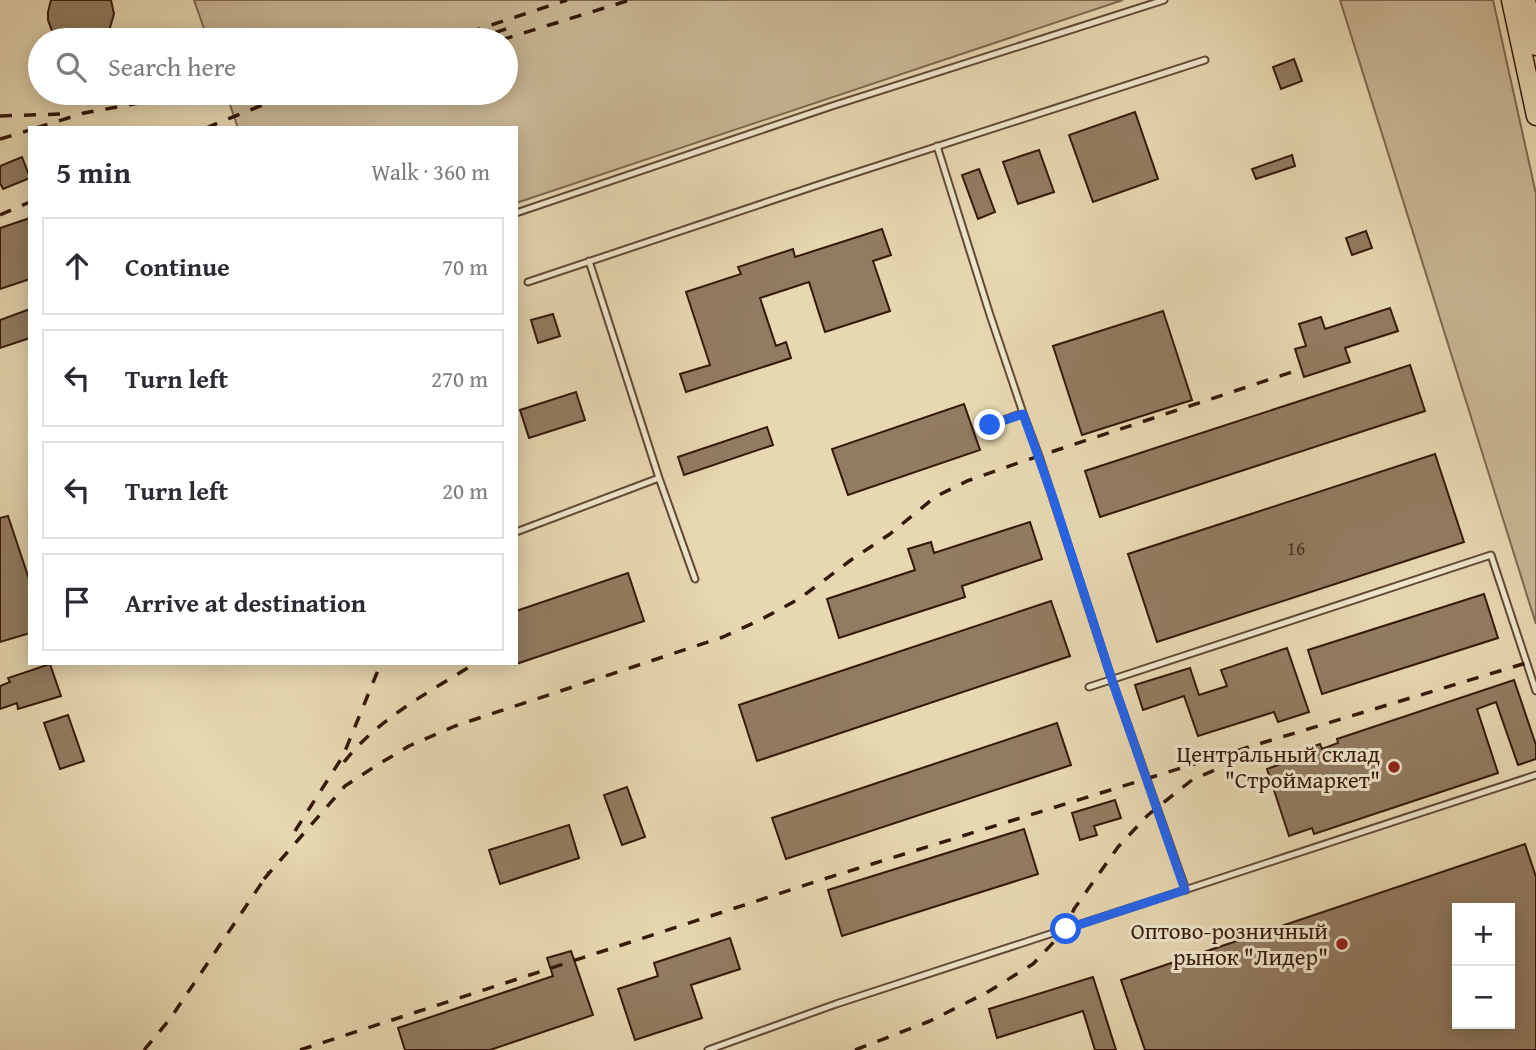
<!DOCTYPE html>
<html lang="en">
<head>
<meta charset="utf-8">
<style>
  :root { --surface:#fff; --page:#f2f2f3; --text:#2b2b33; --muted:#7c7c81; --line:#e1e1e2 }
  body { margin:0; font-family:"Gentium Book Plus",serif; background:var(--page); color:var(--text) }
  .controls { position:absolute; right:21px; bottom:21px; display:grid; overflow:hidden; border-radius:0px; box-shadow:0 4px 18px #0003 }
  .controls button { width:63px; height:63px; display:grid; place-items:center; padding:0; border:0; border-bottom:2px solid var(--line); background:var(--surface); color:var(--text); font:35px sans-serif }
  .stop { position:absolute; width:21px; height:21px; margin:-16px; border:5px solid #2563eb; border-radius:50%; background:#fff }
  .stop.end { background:#2563eb; border-color:#fff; box-shadow:0 2px 7px #0008 }
  .list { margin:0; padding:0; list-style:none }
  h2 { display:flex; justify-content:space-between; align-items:center; height:91px; margin:0; padding:0 28px; font-size:30px }
  h2 small { font-size:23px; font-weight:400; color:var(--muted) }
  .list li { display:grid; grid-template-columns:46px 1fr auto; gap:21px; align-items:center; box-sizing:border-box; height:98px; margin:0 14px 14px; padding:0 14px; border:2px solid var(--line); border-radius:0px }
  .list b { display:block; font-size:26px; white-space:nowrap }
  .list em { font-size:23px; font-style:normal; color:var(--muted) }
  .icon { flex:none; width:38px; height:38px; fill:none; stroke:currentColor; stroke-width:2; stroke-linecap:round; stroke-linejoin:round }
  .map { position:relative; flex:none; width:1536px; height:1050px; overflow:hidden }
  .search { position:absolute; background:var(--surface); box-shadow:0 4px 18px #0003; left:28px; top:28px; width:490px; height:77px; display:flex; align-items:center; gap:18px; box-sizing:border-box; padding:0 24px; border-radius:38px; color:var(--muted); font-size:26px }
  .panel { position:absolute; background:var(--surface); box-shadow:0 4px 18px #0003; left:28px; top:126px; width:490px; height:539px; border-radius:0px }
  .map>svg:first-child { display:block }
  .green { fill:#c9b795; stroke:#7f6850; stroke-width:2 }
  .building { fill:#927c61; stroke:#35180a; stroke-width:2; fill-rule:evenodd }
  .lines { fill:none; stroke-linecap:round; stroke-linejoin:round }
  .service-casing { stroke:#624834; stroke-width:9 }
  .primary-casing { stroke:#35180a; stroke-width:21 }
  .service { stroke:#efe6cc; stroke-width:5 }
  .primary { stroke:#e7d8b1; stroke-width:18 }
  .rail { stroke:#35180a; stroke-width:3.5; stroke-dasharray:12 12; stroke-linecap:butt }
  .route { stroke:#2563eb; stroke-width:9 }
  .poi-dot { fill:#8f2418; stroke:#efe6cc; stroke-width:2.5 }
  .labels { text-anchor:middle; stroke-width:6; stroke-linejoin:round; paint-order:stroke }
  .number-label { font-size:19px; fill:#4c3120 }
  .poi-label { font-size:23px; fill:#35180a; stroke:#efe6cc; text-anchor:end }
</style>
</head>
<body>
<div class="map">
<svg width="1536" height="1050" viewBox="0 0 1536 1050">
  <rect width="100%" height="100%" fill="#e7d8b1"/>
  <filter id="stains"><feTurbulence type="fractalNoise" baseFrequency=".00286" numOctaves="4"/><feColorMatrix values="0 0 0 0 .2 0 0 0 0 .09 0 0 0 0 .02 0 0 0 .5 -.17"/></filter>
  <radialGradient id="worn" r=".72"><stop offset=".6" stop-color="#630" stop-opacity="0"/><stop offset="1" stop-color="#630" stop-opacity=".3"/></radialGradient>
  <!-- green -->
  <path class="green" d="M194,0H1123L516,203V128H238L226,93H506V40H208Z
    M1340,0H1493L1536,194V624Z"/>
  <!-- building -->
  <path class="building" d="M51,0H111L114,14L109,31L101,40H61L52,31L48,20V12Z
    M1294,59L1302,81L1281,89L1273,67Z
    M1135,112L1158,179L1093,202L1069,135Z
    M1039,150L1054,192L1018,204L1003,162Z
    M1292,155L1295,166L1256,179L1252,169Z
    M22,157L30,178L3,189L0,183V166Z
    M979,169L995,212L978,219L962,175Z
    M30,218V279L0,289V228Z
    M882,229L891,255L873,261L890,311L825,332L809,282L760,298L776,346L786,342L791,358L686,392L680,374L710,365L686,292L741,274L738,267L793,249L795,257Z
    M1366,231L1372,248L1352,255L1346,238Z
    M1390,308L1398,331L1345,348L1350,362L1304,377L1295,349L1306,346L1299,324L1321,317L1325,329Z
    M30,309V338L0,348V320Z
    M1163,311L1192,400L1082,435L1053,346Z
    M553,314L560,336L538,343L531,320Z
    M1410,365L1425,411L1100,517L1085,471Z
    M576,392L585,420L529,438L520,410Z
    M964,404L980,450L848,495L832,449Z
    M767,427L773,445L684,475L678,457Z
    M1435,454L1464,542L1157,642L1128,554Z
    M8,516L30,582V633L0,642V518Z
    M1030,522L1042,559L962,586L965,597L839,638L827,599L915,570L908,549L931,542L934,553Z
    M628,573L644,621L516,664V611Z
    M1484,594L1498,638L1322,694L1308,650Z
    M1051,601L1070,656L757,761L739,705Z
    M1287,648L1309,712L1278,722L1274,712L1198,736L1184,696L1143,710L1135,685L1190,668L1199,695L1227,686L1221,670Z
    M50,664L61,696L18,709L17,703L0,709V686L10,682L8,678Z
    M1514,680L1536,745V759L1518,765L1496,702L1477,709L1498,773L1314,834L1312,828L1289,836L1267,769L1289,761L1287,755L1320,744L1322,749L1338,743L1337,739Z
    M68,715L84,761L60,769L44,723Z
    M1057,723L1071,765L786,859L772,818Z
    M627,787L645,837L622,845L604,795Z
    M1115,800L1121,818L1094,826L1097,835L1080,840L1072,813Z
    M569,825L579,858L500,884L489,850Z
    M1024,829L1038,874L842,936L828,890Z
    M1525,844L1536,877V1050H1145L1121,980ZM1457,908H1510V1024H1457Z
    M730,938L740,969L691,985L702,1018L635,1040L618,989L658,976L654,963Z
    M571,951L593,1015L490,1050H405L398,1028L553,976L547,958Z
    M1093,977L1116,1050H1095L1083,1011L997,1038L989,1009Z"/>
  <g class="lines">
    <defs>
      <path id="service" d="M937,146L990,315L1023,413L1039,456L1112,680L1186,890
        M516,213L832,106L1164,0
        M589,261L659,478L695,579
        M528,282L821,184L1205,60
        M990,425L1023,413
        M516,532L659,478
        M1089,687L1491,555L1536,691
        M708,1050L836,1004L1536,775"/>
      <path id="primary" d="M1511,0L1536,116
        M1526,0L1536,46"/>
    </defs>
    <!-- service casing -->
    <use href="#service" class="service-casing"/>
    <!-- primary casing -->
    <use href="#primary" class="primary-casing"/>
    <!-- service -->
    <use href="#service" class="service"/>
    <!-- primary -->
    <use href="#primary" class="primary"/>
    <!-- rail -->
    <path class="rail" d="M446,40L567,0
      M472,40L512,27
      M501,40L630,0
      M282,103L326,93
      M0,116L63,114
      M36,128L84,113L139,103L228,93
      M206,128L292,93
      M0,139L30,130
      M0,215L30,202
      M344,762C377,720 427,693 471,666
      M295,831L343,756L381,663
      M264,879L345,786L374,767L409,746L455,726L723,637L760,620L799,599L851,560L890,534L935,497L967,481L1018,463L1292,372
      M144,1050L170,1019L269,872
      M300,1050L827,878L1252,746L1536,660
      M855,1050L930,1021L986,993L1033,964L1066,929L1074,909L1118,847L1148,815L1192,780L1247,756"/>
  </g>
  <g class="lines">
    <!-- route -->
    <path class="route" d="M990,425L1023,414L1052,495L1112,680L1185,890L1066,929"/>
  </g>
  <!-- markers -->
  <g class="poi-dot">
    <circle cx="1394" cy="767" r="7"/>
    <circle cx="1342" cy="944" r="7"/>
  </g>
  <g class="labels">
    <!-- number labels -->
    <g class="number-label">
      <text x="1296" y="555">16</text>
    </g>
    <!-- poi labels -->
    <g class="poi-label">
      <text x="1380" y="762">Центральный склад<tspan x="1380" dy="26">"Строймаркет"</tspan></text>
      <text x="1328" y="939">Оптово-розничный<tspan x="1328" dy="26">рынок "Лидер"</tspan></text>
    </g>
  </g>
  <rect width="100%" height="100%" filter="url(#stains)"/>
  <rect width="100%" height="100%" fill="url(#worn)"/>
</svg>
<div class="controls">
<button>+</button>
<button>−</button>
</div>
<div class="stop" style="left:1066px;top:929px"></div>
<div class="stop end" style="left:990px;top:425px"></div>
<div class="search"><svg class="icon" aria-label="search" viewBox="0 0 24 24"><circle cx="10" cy="10" r="6"/><path d="M15 15l6 6"/></svg>Search here</div>
<section class="panel">
<h2>5 min<small>Walk · 360 m</small></h2>
<ul class="list">
<li><svg class="icon" aria-label="ahead" viewBox="0 0 24 24"><path d="M12 20V5M6 11l6-6 6 6"/></svg><div><b>Continue</b></div><em>70 m</em></li>
<li><svg class="icon" aria-label="left" viewBox="0 0 24 24"><path d="M17 20v-9H6M10 6l-5 5 5 5"/></svg><div><b>Turn left</b></div><em>270 m</em></li>
<li><svg class="icon" aria-label="left" viewBox="0 0 24 24"><path d="M17 20v-9H6M10 6l-5 5 5 5"/></svg><div><b>Turn left</b></div><em>20 m</em></li>
<li><svg class="icon" aria-label="arrive" viewBox="0 0 24 24"><path d="M6 21V4h12l-3 4 3 4H6"/></svg><div><b>Arrive at destination</b></div></li>
</ul>
</section>
</div>
</body>
</html>
